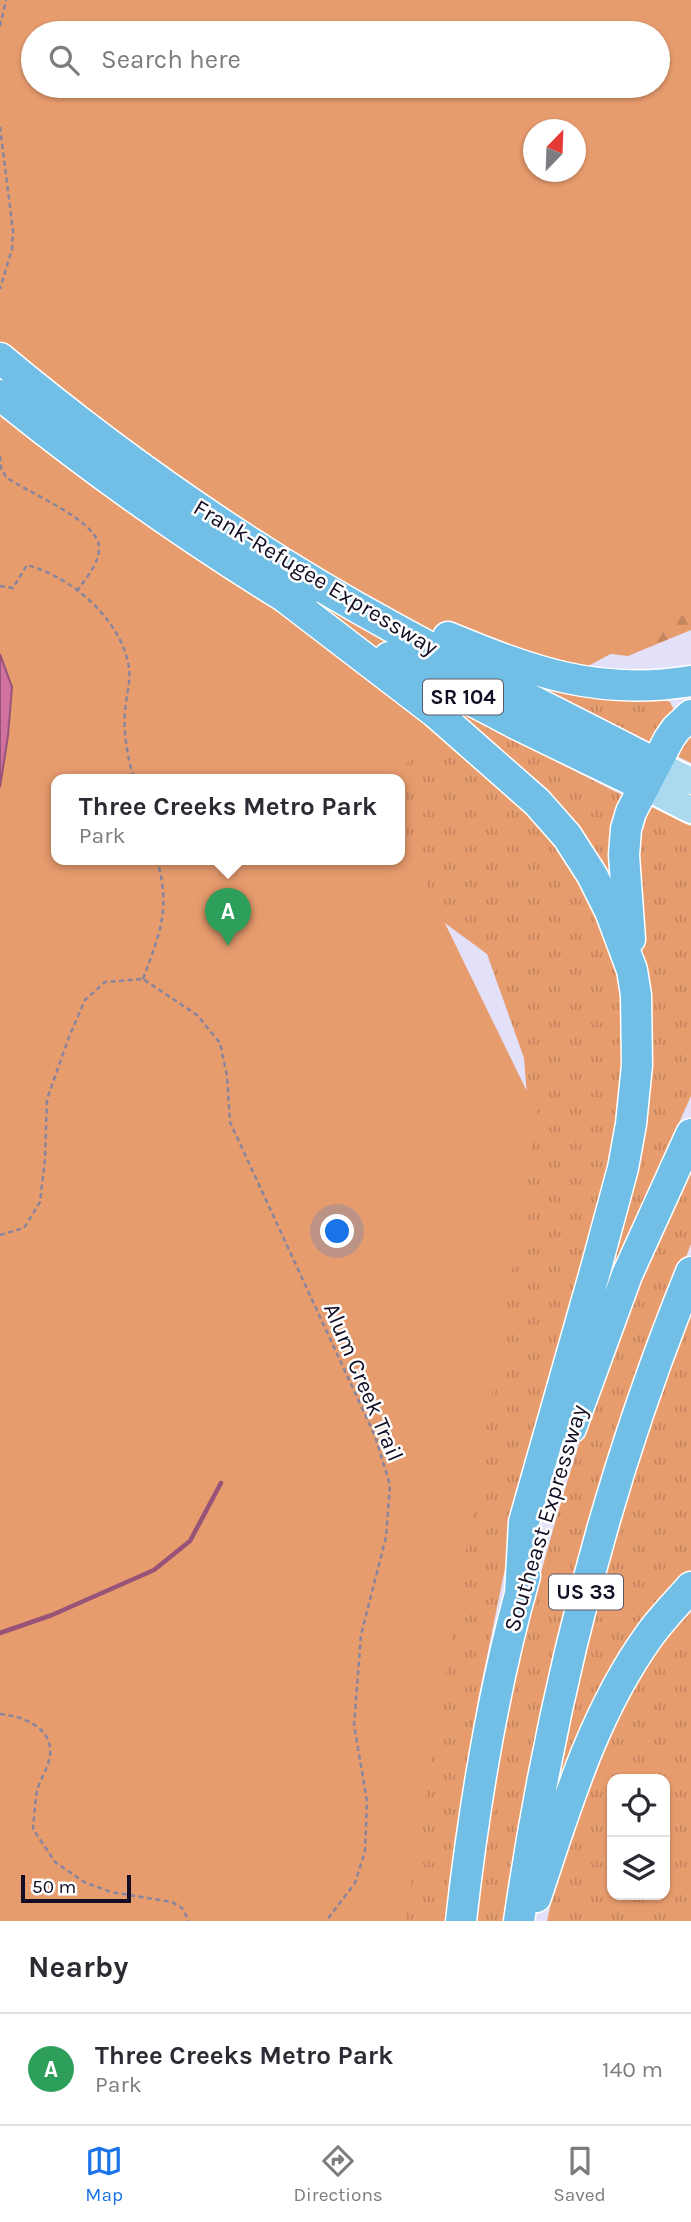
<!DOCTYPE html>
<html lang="en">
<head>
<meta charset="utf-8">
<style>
  :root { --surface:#fff; --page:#f2f2f3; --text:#2b2b33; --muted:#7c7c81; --line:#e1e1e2; --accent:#1a73e8 }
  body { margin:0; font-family:Karla,sans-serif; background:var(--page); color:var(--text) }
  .controls { position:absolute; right:21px; bottom:21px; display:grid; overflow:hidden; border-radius:14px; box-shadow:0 2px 5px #0004 }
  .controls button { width:63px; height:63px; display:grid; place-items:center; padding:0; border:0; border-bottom:2px solid var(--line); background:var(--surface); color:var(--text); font:35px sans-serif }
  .compass { position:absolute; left:523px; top:119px; width:63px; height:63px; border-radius:50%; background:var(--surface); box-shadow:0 2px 5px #0004; rotate:23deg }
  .scale { position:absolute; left:21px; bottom:18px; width:110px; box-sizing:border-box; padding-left:7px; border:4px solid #130e24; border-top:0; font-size:19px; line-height:24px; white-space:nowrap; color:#130e24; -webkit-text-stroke:5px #fff; paint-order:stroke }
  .you { position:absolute; left:338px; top:1232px; width:24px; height:24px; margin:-18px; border:5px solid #fff; border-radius:50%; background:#1a73e8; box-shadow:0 0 0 10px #1a73e833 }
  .badge { display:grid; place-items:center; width:46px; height:46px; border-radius:50%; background:var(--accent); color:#fff; font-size:23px; font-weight:700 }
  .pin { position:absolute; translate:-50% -58px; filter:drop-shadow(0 2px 4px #0008) }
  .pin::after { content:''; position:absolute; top:37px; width:24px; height:21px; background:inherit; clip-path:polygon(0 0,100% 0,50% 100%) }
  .popup { position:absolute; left:51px; top:774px; width:354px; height:91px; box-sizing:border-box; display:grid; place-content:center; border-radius:14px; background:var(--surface); filter:drop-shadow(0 2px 5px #0005); font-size:23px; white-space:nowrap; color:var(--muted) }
  .popup b { font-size:26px; color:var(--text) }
  .popup::after { content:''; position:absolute; left:50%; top:100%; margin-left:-14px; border:14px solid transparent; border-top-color:var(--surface) }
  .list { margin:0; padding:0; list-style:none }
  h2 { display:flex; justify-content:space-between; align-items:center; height:91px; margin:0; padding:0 28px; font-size:30px }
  h2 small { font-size:23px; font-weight:400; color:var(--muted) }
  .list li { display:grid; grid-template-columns:46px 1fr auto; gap:21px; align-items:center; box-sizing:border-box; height:112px; padding:0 28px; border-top:2px solid var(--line) }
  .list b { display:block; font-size:26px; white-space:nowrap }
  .list p { margin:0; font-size:23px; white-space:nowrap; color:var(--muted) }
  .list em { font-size:23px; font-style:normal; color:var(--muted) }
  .icon { flex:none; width:38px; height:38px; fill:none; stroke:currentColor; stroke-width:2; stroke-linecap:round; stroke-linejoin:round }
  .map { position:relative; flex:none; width:691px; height:1921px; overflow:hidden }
  .search { position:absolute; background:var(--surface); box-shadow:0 2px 5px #0004; left:21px; right:21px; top:21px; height:77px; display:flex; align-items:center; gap:18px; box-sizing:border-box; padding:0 24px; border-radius:38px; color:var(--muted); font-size:26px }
  .sheet { height:203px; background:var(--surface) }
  nav { display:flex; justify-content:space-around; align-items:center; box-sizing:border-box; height:98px; border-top:2px solid var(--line); background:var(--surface); font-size:19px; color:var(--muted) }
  nav a { display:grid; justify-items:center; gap:4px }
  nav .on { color:var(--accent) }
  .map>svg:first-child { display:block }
  .grass { fill:url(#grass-tufts); fill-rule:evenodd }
  .forest { fill:url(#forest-firs) }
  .green { fill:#e79c6e; fill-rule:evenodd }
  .water { fill:#d1719e; stroke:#985379; stroke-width:2 }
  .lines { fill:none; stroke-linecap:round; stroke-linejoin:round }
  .stream { stroke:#985379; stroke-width:4.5 }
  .major-casing { stroke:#fff; stroke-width:30 }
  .highway-casing { stroke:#fff; stroke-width:33 }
  .path { stroke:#89859c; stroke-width:2.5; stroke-dasharray:5 3.5; stroke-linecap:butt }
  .major { stroke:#aad9f0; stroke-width:26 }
  .highway { stroke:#71bfe6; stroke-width:30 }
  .labels { text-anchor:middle; stroke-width:5; stroke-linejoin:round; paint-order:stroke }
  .shield { fill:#fff; stroke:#5a5666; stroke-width:2 }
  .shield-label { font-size:21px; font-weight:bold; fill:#130e24 }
  .street-label { font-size:23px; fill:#130e24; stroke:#fff }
</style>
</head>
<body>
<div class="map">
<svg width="691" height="1921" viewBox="0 0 691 1921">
  <defs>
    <pattern id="grass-tufts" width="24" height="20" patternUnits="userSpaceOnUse" patternTransform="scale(1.75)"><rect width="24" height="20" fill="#e79c6e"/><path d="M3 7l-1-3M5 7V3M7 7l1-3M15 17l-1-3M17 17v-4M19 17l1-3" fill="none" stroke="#c5855f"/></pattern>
    <pattern id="forest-firs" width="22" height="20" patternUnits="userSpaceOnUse" patternTransform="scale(1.75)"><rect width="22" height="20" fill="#e79c6e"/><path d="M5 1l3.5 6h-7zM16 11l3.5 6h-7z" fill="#c5855f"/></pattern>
  </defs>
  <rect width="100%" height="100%" fill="#e3e0f9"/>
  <!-- grass -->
  <path class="grass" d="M0,430L488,769L581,870L625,990L624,1063L611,1168L510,1544L478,1700L449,1882L446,1921H367L529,1122L524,1058L487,954L389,882L400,860V780H310Z
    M536,684L648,695L670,702L674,710L654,744Z
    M456,711L622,795L614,836L618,891Z
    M691,726V763L679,757L675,750Z
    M650,806L691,826V1096L633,1225L586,1348L647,1023L639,917L635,823Z
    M691,1158V1244L622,1424L510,1921H475C495,1728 545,1537 609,1354C632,1287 664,1223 691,1158Z
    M691,1314V1574L558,1789C584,1628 630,1466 691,1314Z
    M691,1600V1921H547L560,1863L588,1777L638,1669ZM612,1779H665V1895H612Z"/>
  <!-- forest -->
  <path class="forest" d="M691,565V630L628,656L588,651Z"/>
  <!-- green -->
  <path class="green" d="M0,0H691V611L375,780H56V860H400V831L538,1114L405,1921H0ZM33,33H658V86H33ZM534,130H576V172H534Z"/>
  <!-- water -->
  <path class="water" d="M0,654L12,687L8,736L0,787Z"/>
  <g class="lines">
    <!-- stream -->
    <path class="stream" d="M0,1633L52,1615L154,1570L190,1541L221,1483"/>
    <defs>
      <path id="major" d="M656,764L691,781
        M644,786L691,810"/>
      <path id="highway" d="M0,358C121,459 253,551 392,627C479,675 568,718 656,764
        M0,395C96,473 197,544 303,608
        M286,598L436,713L537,802L567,836L592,875L610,911L632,970L636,995L637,1065L631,1124L623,1168L596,1268L524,1522L520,1595
        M448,637C533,672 597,696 691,681
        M389,657L516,724L644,786
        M630,939L624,855L626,829L631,812L669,739L676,729L691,715
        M571,1428L627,1275L691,1134
        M536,1897C566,1807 593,1714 649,1636C661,1619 677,1603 691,1587
        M461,1921C474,1806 493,1687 525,1576
        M519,1921C551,1700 606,1480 691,1272"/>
    </defs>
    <!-- major casing -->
    <use href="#major" class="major-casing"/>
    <!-- highway casing -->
    <use href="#highway" class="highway-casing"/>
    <!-- path -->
    <path class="path" d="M0,26L6,0
      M0,127L13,231L12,249L0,289
      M0,456L1,468L6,477C26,492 100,521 99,548C99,564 86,578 77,591
      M0,586L13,588L27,565C72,577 122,620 129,668C131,681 126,697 125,711C123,734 128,758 134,780
      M143,979C160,933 171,909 157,860
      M0,1235L24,1228L40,1202L45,1159L47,1099L69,1037L85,1000L105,982L143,979L197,1015L220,1043L227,1076L230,1122L375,1436L390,1485L386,1537L361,1635L354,1725L367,1801L365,1851L355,1883L326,1921
      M0,1714C22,1716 53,1727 50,1755C49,1767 40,1779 37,1791C35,1803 34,1817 33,1829L55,1862L84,1882L111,1892L172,1902L182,1908L189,1921"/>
    <!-- major -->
    <use href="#major" class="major"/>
    <!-- highway -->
    <use href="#highway" class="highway"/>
  </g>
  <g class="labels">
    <!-- shield labels -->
    <g class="shield">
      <rect x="423" y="679.5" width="80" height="35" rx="5"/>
      <rect x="549" y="1574.5" width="74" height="35" rx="5"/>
    </g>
    <g class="shield-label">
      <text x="463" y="704">SR 104</text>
      <text x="586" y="1599">US 33</text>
    </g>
    <!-- street labels -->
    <g class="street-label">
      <text transform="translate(316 577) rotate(31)" y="8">Frank-Refugee Expressway</text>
      <text transform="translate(364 1382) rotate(67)" y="8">Alum Creek Trail</text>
      <text transform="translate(545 1518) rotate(-73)" y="8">Southeast Expressway</text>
    </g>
  </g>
</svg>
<div class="controls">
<button><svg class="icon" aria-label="locate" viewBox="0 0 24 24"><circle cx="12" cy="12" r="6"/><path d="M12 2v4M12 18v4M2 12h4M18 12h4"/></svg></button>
<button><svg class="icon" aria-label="layers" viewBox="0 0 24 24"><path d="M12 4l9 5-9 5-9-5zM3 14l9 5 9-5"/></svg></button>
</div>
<svg class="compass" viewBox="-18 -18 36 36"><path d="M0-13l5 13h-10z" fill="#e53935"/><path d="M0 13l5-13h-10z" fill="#7c7c81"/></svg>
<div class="scale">50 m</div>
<div class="you"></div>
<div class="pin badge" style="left:228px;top:946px;background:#2e9e5b">A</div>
<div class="popup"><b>Three Creeks Metro Park</b>Park</div>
<div class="search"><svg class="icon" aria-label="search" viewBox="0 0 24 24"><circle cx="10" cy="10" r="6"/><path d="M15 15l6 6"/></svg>Search here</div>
</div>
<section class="sheet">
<h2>Nearby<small></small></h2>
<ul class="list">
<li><span class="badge" style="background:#2e9e5b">A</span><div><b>Three Creeks Metro Park</b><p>Park</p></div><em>140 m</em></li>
</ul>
</section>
<nav>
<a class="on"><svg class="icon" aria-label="map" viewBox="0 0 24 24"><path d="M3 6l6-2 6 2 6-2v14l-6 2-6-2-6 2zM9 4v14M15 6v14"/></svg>Map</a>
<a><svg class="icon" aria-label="directions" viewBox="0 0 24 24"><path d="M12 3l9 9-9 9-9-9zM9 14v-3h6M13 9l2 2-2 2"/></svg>Directions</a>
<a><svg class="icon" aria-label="saved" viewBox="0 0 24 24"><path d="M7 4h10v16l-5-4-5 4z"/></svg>Saved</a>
</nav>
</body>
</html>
